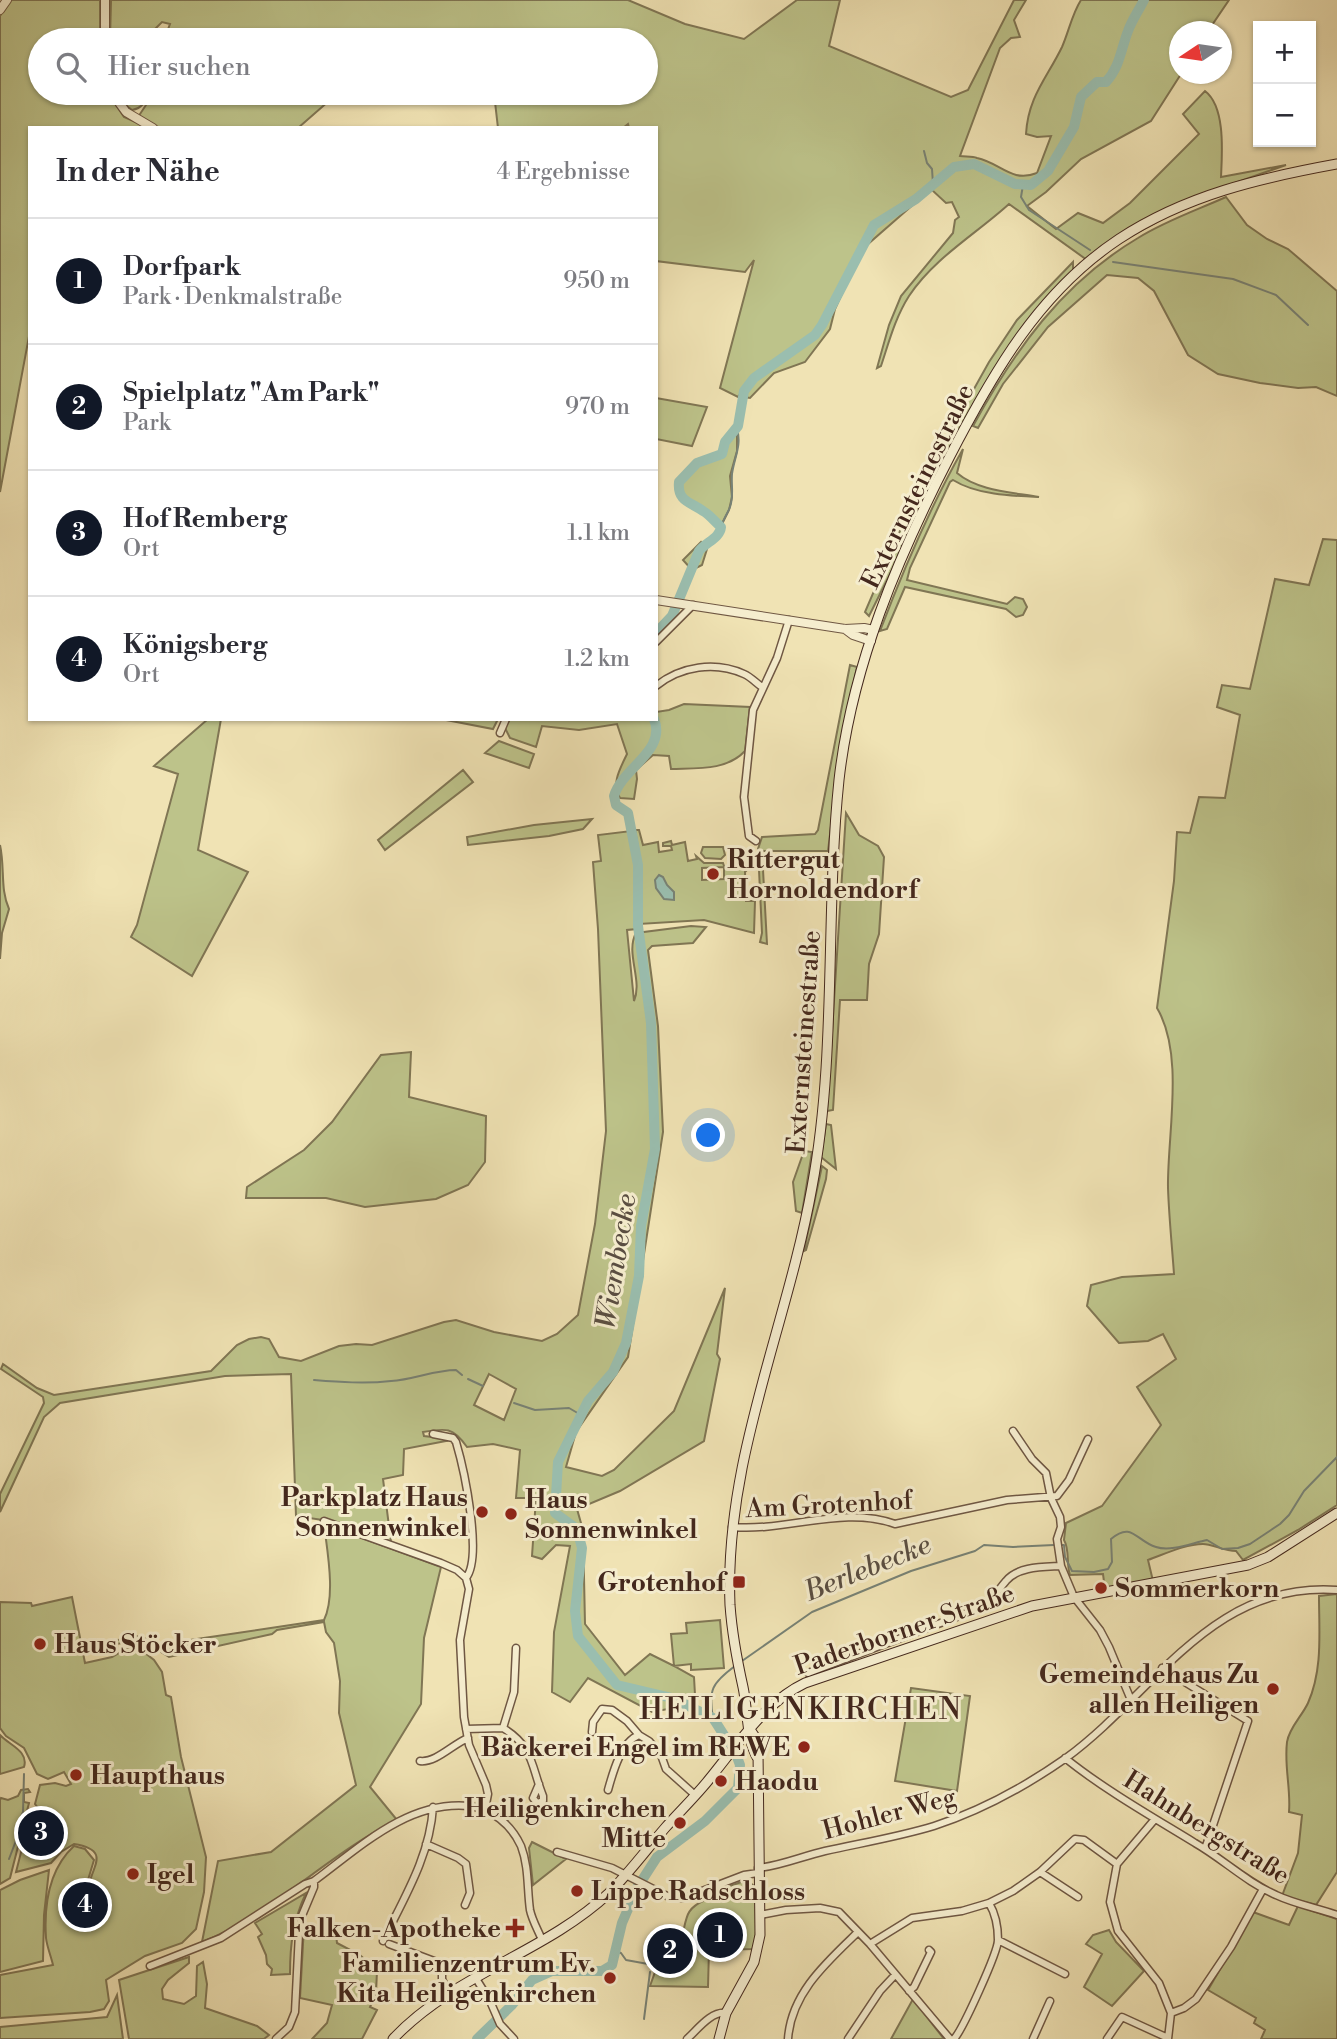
<!DOCTYPE html>
<html lang="de">
<head>
<meta charset="utf-8">
<style>
  :root { --surface:#fff; --page:#f7f7f7; --text:#2b2b33; --muted:#7c7c81; --line:#e1e1e2; --accent:#111827 }
  body { margin:0; font-family:"Libre Bodoni",serif; background:var(--page); color:var(--text) }
  .controls { position:absolute; right:21px; top:21px; display:grid; overflow:hidden; border-radius:0px; box-shadow:0 2px 5px #0004 }
  .controls button { width:63px; height:63px; display:grid; place-items:center; padding:0; border:0; border-bottom:2px solid var(--line); background:var(--surface); color:var(--text); font:35px sans-serif }
  .compass { position:absolute; left:1169px; top:21px; width:63px; height:63px; border-radius:50%; background:var(--surface); box-shadow:0 2px 5px #0004; rotate:257deg }
  .you { position:absolute; left:709px; top:1136px; width:24px; height:24px; margin:-18px; border:5px solid #fff; border-radius:50%; background:#1a73e8; box-shadow:0 0 0 10px #1a73e833 }
  .badge { display:grid; place-items:center; width:46px; height:46px; border-radius:50%; background:var(--accent); color:#fff; font-size:23px; font-weight:700 }
  .pin { position:absolute; translate:-50% -50%; border:4px solid #fff; box-shadow:0 2px 7px #0006 }
  .list { margin:0; padding:0; list-style:none }
  h2 { display:flex; justify-content:space-between; align-items:center; height:91px; margin:0; padding:0 28px; font-size:30px }
  h2 small { font-size:23px; font-weight:400; color:var(--muted) }
  .list li { display:grid; grid-template-columns:46px 1fr auto; gap:21px; align-items:center; box-sizing:border-box; height:126px; padding:0 28px; border-top:2px solid var(--line) }
  .list b { display:block; font-size:26px; white-space:nowrap }
  .list p { margin:0; font-size:23px; white-space:nowrap; color:var(--muted) }
  .list em { font-size:23px; font-style:normal; color:var(--muted) }
  .icon { flex:none; width:38px; height:38px; fill:none; stroke:currentColor; stroke-width:2; stroke-linecap:round; stroke-linejoin:round }
  .map { position:relative; flex:none; width:1337px; height:2039px; overflow:hidden }
  .search { position:absolute; background:var(--surface); box-shadow:0 2px 5px #0004; left:28px; top:28px; width:630px; height:77px; display:flex; align-items:center; gap:18px; box-sizing:border-box; padding:0 24px; border-radius:38px; color:var(--muted); font-size:26px }
  .panel { position:absolute; background:var(--surface); box-shadow:0 2px 5px #0004; left:28px; top:126px; width:630px; height:595px; border-radius:0px }
  .map>svg:first-child { display:block }
  .green { fill:#bdc38a; stroke:#807654; stroke-width:2; fill-rule:evenodd }
  .water { fill:#9abeaf; stroke:#788275; stroke-width:2 }
  .lines { fill:none; stroke-linecap:round; stroke-linejoin:round }
  .stream { stroke:#788275; stroke-width:2 }
  .river { stroke:#9abeaf; stroke-width:10 }
  .minor-casing { stroke:#6f5743; stroke-width:9 }
  .tertiary-casing { stroke:#6f5743; stroke-width:10 }
  .secondary-casing { stroke:#44281d; stroke-width:11 }
  .minor { stroke:#f5edce; stroke-width:6 }
  .tertiary { stroke:#f5edce; stroke-width:8 }
  .secondary { stroke:#f5edce; stroke-width:9 }
  .poi-dot { fill:#8f2418; stroke:#f5edce; stroke-width:2.5 }
  .labels { text-anchor:middle; stroke-width:6; stroke-linejoin:round; paint-order:stroke }
  .street-label { font-size:26px; fill:#44281d; stroke:#f5edce }
  .poi-label { font-size:26px; font-weight:bold; fill:#44281d; stroke:#f5edce; text-anchor:start }
  .water-label { font-size:28px; font-style:italic; fill:#5a4e42; stroke:#f5edce }
  .quarter-label { font-size:30px; letter-spacing:2px; fill:#44281d; stroke:#f5edce }
</style>
</head>
<body>
<div class="map">
<svg width="1337" height="2039" viewBox="0 0 1337 2039">
  <rect width="100%" height="100%" fill="#f0e3b4"/>
  <filter id="stains"><feTurbulence type="fractalNoise" baseFrequency=".00286" numOctaves="4"/><feColorMatrix values="0 0 0 0 .2 0 0 0 0 .09 0 0 0 0 .02 0 0 0 .5 -.17"/></filter>
  <radialGradient id="worn" r=".72"><stop offset=".6" stop-color="#630" stop-opacity="0"/><stop offset="1" stop-color="#630" stop-opacity=".3"/></radialGradient>
  <!-- green -->
  <path class="green" d="M10,0H100V40H40V93H108L124,117L149,128H30V331L0,492V16Z
    M111,0H628L685,24L744,39L797,0H840L829,46L951,97L968,90L1014,0H1026L1014,20L1020,37L1011,38L1000,48L960,156C965,157 972,156 977,158C1001,163 1011,183 1037,173L1051,136L1037,137L1026,134C1028,97 1047,78 1062,47C1069,31 1072,14 1081,0H1229L1208,31L1180,32L1181,74L1151,121L1081,159L1046,192L1027,206L1056,229L1078,213L1103,223L1130,203L1199,134L1183,114L1205,91C1226,107 1222,154 1221,177L1286,165L1215,190L1087,260L1009,204C976,234 934,258 909,296C895,318 889,342 881,366L877,368L889,325L901,296L953,233L955,220L959,217L952,202L946,203L931,189L867,245L854,267L835,309L830,329L805,362L774,373L750,398L744,397L741,393L738,397L720,388L754,260L745,272L656,261V128H629L628,124L623,128H498L495,102L474,93H646V40H164L170,24L162,22L150,34V40H110Z
    M118,93H147C145,103 142,108 132,110L123,103Z
    M154,93H338L298,128H160L138,117Z
    M1226,197L1247,225L1267,239L1288,249L1337,291V396L1316,387L1298,388L1260,383L1218,374L1188,355L1154,291L1138,278L1107,275L1048,327L1003,384L978,428L973,426C1014,351 1062,283 1138,238C1165,221 1197,210 1226,197Z
    M1073,262V270L1042,306L940,474L869,616L865,612L917,491L989,362L1017,320Z
    M656,398L707,407L692,446L656,439Z
    M737,433V451L730,476L732,497L729,510L721,526L706,510L681,496L679,487L698,466L724,454L723,446Z
    M963,449L957,473C978,491 1012,492 1039,497C1012,496 977,495 953,480L950,482L910,568L907,580L1007,604L1015,597L1023,599L1027,607L1023,615L1016,617L1006,609L905,587L887,629L880,631C904,568 930,507 963,449Z
    M1323,539L1337,540V1505L1298,1530L1243,1560L1236,1551C1224,1551 1212,1544 1203,1544C1185,1544 1165,1554 1148,1560L1153,1581L1105,1589L1103,1574L1070,1575C1066,1564 1070,1550 1064,1540L1066,1523L1102,1506L1161,1425L1137,1387L1176,1359L1163,1334L1148,1341L1119,1343L1087,1306L1091,1285L1122,1277L1174,1274C1172,1246 1169,1217 1168,1188C1167,1136 1185,1055 1157,1008L1174,881L1177,832L1190,833L1199,797L1225,798L1240,715L1217,707L1222,685L1250,689L1275,579L1309,585Z
    M701,542L707,549L702,565L692,570L683,560Z
    M850,665L857,667L840,751L828,851H762L767,944L760,942L762,933L758,849L762,837L815,834L818,830Z
    M684,704L750,707L745,751C726,771 697,768 671,769L669,756L653,755L636,770L637,779L634,799L620,798C611,783 620,769 627,754L617,724L579,730L542,726L536,747L510,738L505,728L508,719H656V712L669,710Z
    M208,719H221L198,850L248,872L192,976L131,937L137,925L178,774L154,766Z
    M441,719H498L493,729Z
    M499,741L534,754L529,768L485,753Z
    M463,770L473,782L385,850L378,840Z
    M846,813L859,835L878,846L884,857L879,934L869,964L867,1000H840L833,1110L827,1111Z
    M592,819L583,829L549,836L468,845L467,837L534,825Z
    M635,830H639L643,845L658,842L659,852L672,850L671,846H663V843L671,841L672,845L685,842L688,861L697,859L696,856L704,863H723L724,866L743,867V869L747,870L745,872L746,901H755L754,933L704,920L639,924V855ZM724,867V879L702,880V868Z
    M631,831L637,867V929L627,930L634,1001C643,980 625,953 636,933L691,926L706,927L693,943L652,946L648,950L658,1026L663,1132L628,1357L576,1432L566,1467L602,1476L614,1470L674,1411L725,1288L717,1354L720,1359L704,1441L620,1491L577,1509L583,1530L585,1624L625,1675L650,1654L674,1666L671,1634L687,1633L686,1623L720,1620L724,1668L691,1670V1664L674,1666L694,1677L696,1713L684,1706L652,1712L588,1678L570,1702L552,1692L554,1632L570,1546L556,1545L542,1559L532,1556L536,1498H516L520,1450L493,1444L467,1447C453,1427 446,1428 423,1432L424,1436L441,1438L446,1441L404,1449L403,1475L383,1479L391,1542L329,1521L296,1516L291,1374L225,1376L60,1403L44,1417L0,1512V1494L44,1403L43,1397L1,1369L3,1364L37,1388L54,1395L211,1371L237,1345L249,1339L261,1337L269,1339L279,1357L301,1361L339,1346L356,1344L372,1345L444,1322L456,1320L494,1332L542,1341L557,1334L578,1315L595,1224L606,1131L598,929L593,862L601,861L598,835ZM489,1374L516,1389L504,1420L474,1405Z
    M0,845C5,868 0,889 9,909L2,933L0,959Z
    M703,847H723L725,855L721,859L705,858L701,853Z
    M411,1052L409,1097L486,1116L485,1162L468,1185L436,1199L365,1207L326,1198H246L247,1187L304,1150L332,1122L381,1055Z
    M826,1124L831,1125L836,1169L821,1157Z
    M804,1151L812,1152L802,1213L796,1211L793,1182Z
    M822,1166L827,1170L826,1179L806,1250L804,1251Z
    M324,1524L441,1567L424,1638L421,1704L370,1787L397,1820C328,1854 273,1914 202,1942L218,1861L271,1852L356,1785L339,1713L340,1681L334,1643L326,1632L324,1622L277,1630L272,1634L169,1657C137,1636 130,1641 95,1649V1645L136,1636L163,1644L324,1620C336,1596 327,1550 324,1524Z
    M1337,1594V1872L1316,1905L1282,1896L1298,1853L1302,1815L1289,1812C1291,1789 1284,1766 1287,1742C1289,1728 1302,1716 1308,1703C1323,1669 1319,1632 1319,1596Z
    M72,1597L85,1663L112,1657L126,1649L145,1653L154,1660L162,1672L166,1695L171,1697L181,1757L206,1857L204,1892L196,1929L182,1943L145,1956L106,1980L109,2001L104,2009L90,2012L0,2018V1975L53,1965C51,1956 47,1947 46,1938C44,1906 49,1869 74,1846L85,1849L94,1860L81,1903L85,1909H94L96,1897L90,1894C83,1873 118,1851 74,1844L61,1852L51,1863L16,1872L31,1813L34,1815L29,1827L37,1829L34,1841L43,1843L48,1821L35,1804L40,1785L55,1783L66,1786L71,1784L64,1772L48,1779L37,1774L24,1748L6,1736L0,1728V1602L31,1603L32,1606Z
    M911,1688L970,1696L957,1791L895,1781Z
    M0,1735C9,1745 29,1751 24,1767L0,1774Z
    M28,1789L30,1792L24,1793V1802L29,1803L10,1878L0,1884V1800L1,1798L8,1800L18,1796L21,1790Z
    M532,1842L566,1859L533,1885L529,1848Z
    M49,1870L44,1915L43,1961L0,1972V1890L20,1880Z
    M747,1880L755,1887L757,1914L755,1949L709,1950L708,1987L650,1986L655,1972L654,1961L663,1932L682,1937C687,1917 685,1909 705,1900L704,1895Z
    M306,1893C293,1921 290,1944 290,1974L271,1975L272,1969L267,1964L266,1955L258,1937L262,1934L255,1923Z
    M1298,1906L1337,1919V2039H1261L1265,2030L1254,2023L1256,2018L1208,1990L1253,1912L1289,1925Z
    M304,1926L336,1934L337,1943L360,1955L377,1971L376,1993L370,2007L377,2010L362,2039H312L327,2023L332,2005L300,1998Z
    M1109,1930L1116,1942L1144,1971L1112,2006L1084,1987L1102,1954L1086,1944L1093,1935Z
    M189,1957V1963L168,1980L162,1989L163,1999L184,2004L196,1996L197,1966L203,1962L207,1984L205,2008L257,2026L269,2035L264,2039H129L119,1980Z
    M117,1995L123,2039H0V2027L107,2017Z
    M913,1999L944,2039H891Z"/>
  <!-- water -->
  <path class="water" d="M659,875L663,877L667,885L674,892V900L664,899L656,888L655,880Z"/>
  <g class="lines">
    <!-- stream -->
    <path class="stream" d="M924,151L927,163L932,169L933,184
      M1023,185L1021,197L1029,210L1090,250
      M1113,262L1233,279L1276,295L1308,325
      M721,527C723,519 727,515 730,507C734,496 731,485 732,474C734,458 742,445 737,429
      M468,1379L483,1386
      M314,1380C339,1382 365,1384 391,1381C413,1380 434,1370 456,1370L462,1375
      M514,1403L535,1410L569,1408L581,1415
      M1059,1545H1064L1065,1557L1072,1571L1094,1572L1108,1569L1112,1562L1111,1539C1132,1521 1136,1541 1156,1547C1171,1552 1192,1543 1207,1540L1222,1549L1238,1548L1250,1544L1280,1524L1289,1515L1304,1491L1337,1457
      M742,1661L812,1612L911,1571L975,1551L984,1545L1013,1547L1054,1545
      M713,1718C708,1690 712,1683 735,1666
      M9,1859L17,1838V1826L23,1812L24,1774
      M615,1951L621,1953L626,1960L648,1964
      M644,2019L650,1972"/>
    <!-- river -->
    <path class="river" d="M656,633L672,616L699,551C706,542 720,538 721,527C715,522 710,515 703,511C691,502 677,502 679,482L697,463L722,454L725,442L738,426L744,391L754,378L815,335L822,325L874,225L916,199L954,167L974,164L1015,184L1031,185L1048,171L1074,127L1081,97L1097,82H1106C1120,67 1121,49 1128,31C1132,20 1139,10 1144,0
      M477,2039L512,2005L532,1980L552,1971H602L612,1965L622,1923L637,1888L657,1857L705,1821L738,1788L740,1765L736,1754L713,1718L672,1698L617,1685L578,1636L575,1611L582,1548L577,1529L555,1513L558,1462L588,1401L613,1372L626,1343L639,1276L641,1226L655,1149L651,1023L638,926V865L628,813L616,805L614,796C622,768 667,751 654,719"/>
    <defs>
      <path id="minor" d="M656,642L693,605
        M656,686C681,666 715,661 744,674C751,677 756,683 762,687
        M500,733L506,719
        M756,841L749,836L744,797L753,710L777,658L789,620
        M1013,1431L1032,1459L1046,1473L1051,1498L1060,1517L1061,1527L1057,1539L1061,1566L1074,1597L1100,1630L1109,1647L1131,1700
        M433,1434L453,1438L456,1442C464,1469 483,1557 466,1578L469,1589L460,1640L464,1717L469,1745L486,1785L488,1794L485,1809
        M324,1521L441,1563L457,1570L466,1578
        M732,1527C786,1532 844,1505 895,1524L1007,1500L1057,1496L1069,1480L1088,1439
        M1162,1668L1248,1721L1205,1849
        M808,1673L983,1607C995,1598 997,1591 1006,1581C1018,1566 1044,1567 1061,1566
        M503,1728C534,1747 531,1766 543,1796V1801L537,1803L533,1798L539,1784
        M466,1729L503,1728L514,1692L516,1648
        M592,1732L593,1722L602,1709L612,1710L627,1721L639,1735L649,1741L661,1755L666,1769L695,1795
        M1065,1758C1105,1790 1151,1816 1195,1843C1223,1859 1246,1882 1276,1895C1295,1904 1317,1908 1337,1915
        M420,1761C436,1763 453,1744 468,1738
        M608,1790C613,1772 621,1742 639,1735
        M1155,1819L1117,1864L1110,1902L1118,1931L1159,1983L1171,2013
        M426,1844L458,1858L466,1864L470,1893L465,1905
        M557,1852L612,1868L671,1898H684L744,1875L758,1873
        M758,1868C780,1866 803,1856 825,1851C861,1843 898,1837 934,1826C980,1811 1026,1786 1066,1758C1155,1693 1211,1581 1337,1590
        M1040,1872L1078,1897
        M760,1915L786,1910L820,1908L839,1912L870,1944L950,2039
        M998,1940L1065,1974
        M383,1941C404,1898 430,1856 433,1807
        M389,1944L442,1964V1979L448,1993
        M870,1944L912,1918L962,1911L989,1903L1013,1891L1040,1872L1075,1839L1084,1840L1117,1864
        M150,1966L221,1938L305,1884L314,1881C359,1848 408,1800 469,1806C492,1809 511,1824 521,1846C529,1867 527,1889 530,1910C532,1920 538,1930 542,1940
        M475,1977L490,2001L500,2024L514,2039
        M909,1991L914,1987L931,1952L929,1950
        M276,2039L289,2027L295,2012L299,1933L301,1918L314,1887V1881
        M687,2039C698,2029 711,2011 726,2013
        M788,2039C791,1993 827,1962 858,1932
        M848,2039L880,1991L895,1975
        M954,2039C963,2029 998,1952 998,1940C998,1928 995,1913 989,1903
        M1033,2039L1050,2001
        M1107,2039L1122,2017L1168,2038
        M1168,2039L1171,2013L1184,2008L1196,1999L1231,1947L1263,1889"/>
      <path id="tertiary" d="M0,10L7,0
        M105,40V0
        M112,93L126,112L153,128
        M656,600L845,629L864,628L874,630
        M845,629L853,635L871,641"/>
      <path id="secondary" d="M758,1759C746,1739 748,1710 743,1687C737,1660 732,1633 730,1605C724,1460 787,1327 812,1187C837,1053 825,915 839,780C852,665 898,557 950,456C993,373 1039,292 1119,239C1186,195 1260,178 1337,164
        M393,2039C454,1974 545,1953 609,1893C629,1873 646,1850 665,1828C680,1811 697,1795 711,1777C738,1744 765,1702 805,1683L1032,1606L1248,1565L1268,1557L1337,1513
        M719,2039L726,2013L754,1962L760,1935L758,1751L755,1737L751,1731"/>
    </defs>
    <!-- minor casing -->
    <use href="#minor" class="minor-casing"/>
    <!-- tertiary casing -->
    <use href="#tertiary" class="tertiary-casing"/>
    <!-- secondary casing -->
    <use href="#secondary" class="secondary-casing"/>
    <!-- minor -->
    <use href="#minor" class="minor"/>
    <!-- tertiary -->
    <use href="#tertiary" class="tertiary"/>
    <!-- secondary -->
    <use href="#secondary" class="secondary"/>
  </g>
  <!-- markers -->
  <g class="poi-dot">
    <circle cx="713" cy="874" r="7"/>
    <circle cx="482" cy="1512" r="7"/>
    <circle cx="511" cy="1514" r="7"/>
    <rect x="732" y="1575" width="14" height="14" rx="3.5"/>
    <circle cx="1101" cy="1588" r="7"/>
    <circle cx="40" cy="1644" r="7"/>
    <circle cx="1273" cy="1689" r="7"/>
    <circle cx="804" cy="1747" r="7"/>
    <circle cx="76" cy="1775" r="7"/>
    <circle cx="721" cy="1781" r="7"/>
    <circle cx="680" cy="1823" r="7"/>
    <circle cx="133" cy="1874" r="7"/>
    <circle cx="577" cy="1891" r="7"/>
    <path d="M511.5 1917.5h7v7h7v7h-7v7h-7v-7h-7v-7h7z"/>
    <circle cx="610" cy="1978" r="7"/>
  </g>
  <g class="labels">
    <!-- street labels -->
    <g class="street-label">
      <text transform="translate(917 486) rotate(-64)" y="9">Externsteinestraße</text>
      <text transform="translate(803 1042) rotate(-86)" y="9">Externsteinestraße</text>
      <text transform="translate(829 1504) rotate(-3)" y="9">Am Grotenhof</text>
      <text transform="translate(904 1629) rotate(-19)" y="9">Paderborner Straße</text>
      <text transform="translate(889 1813) rotate(-15)" y="9">Hohler Weg</text>
      <text transform="translate(1207 1827) rotate(32)" y="9">Hahnbergstraße</text>
    </g>
    <!-- poi labels -->
    <g class="poi-label">
      <text x="727" y="868">Rittergut<tspan x="727" dy="30">Hornoldendorf</tspan></text>
      <text x="468" y="1506" text-anchor="end">Parkplatz Haus<tspan x="468" dy="30">Sonnenwinkel</tspan></text>
      <text x="525" y="1508">Haus<tspan x="525" dy="30">Sonnenwinkel</tspan></text>
      <text x="725" y="1591" text-anchor="end">Grotenhof</text>
      <text x="1115" y="1597">Sommerkorn</text>
      <text x="54" y="1653">Haus Stöcker</text>
      <text x="1259" y="1683" text-anchor="end">Gemeindehaus Zu<tspan x="1259" dy="30">allen Heiligen</tspan></text>
      <text x="790" y="1756" text-anchor="end">Bäckerei Engel im REWE</text>
      <text x="90" y="1784">Haupthaus</text>
      <text x="735" y="1790">Haodu</text>
      <text x="666" y="1817" text-anchor="end">Heiligenkirchen<tspan x="666" dy="30">Mitte</tspan></text>
      <text x="147" y="1883">Igel</text>
      <text x="591" y="1900">Lippe Radschloss</text>
      <text x="501" y="1937" text-anchor="end">Falken-Apotheke</text>
      <text x="596" y="1972" text-anchor="end">Familienzentrum Ev.<tspan x="596" dy="30">Kita Heiligenkirchen</tspan></text>
    </g>
    <!-- water labels -->
    <g class="water-label">
      <text transform="translate(615 1261) rotate(-81)" y="10">Wiembecke</text>
      <text transform="translate(867 1567) rotate(-22)" y="10">Berlebecke</text>
    </g>
    <!-- quarter labels -->
    <g class="quarter-label">
      <text x="801" y="1719">HEILIGENKIRCHEN</text>
    </g>
  </g>
  <rect width="100%" height="100%" filter="url(#stains)"/>
  <rect width="100%" height="100%" fill="url(#worn)"/>
</svg>
<div class="controls">
<button>+</button>
<button>−</button>
</div>
<svg class="compass" viewBox="-18 -18 36 36"><path d="M0-13l5 13h-10z" fill="#e53935"/><path d="M0 13l5-13h-10z" fill="#7c7c81"/></svg>
<div class="you"></div>
<div class="pin badge" style="left:720px;top:1935px">1</div>
<div class="pin badge" style="left:670px;top:1951px">2</div>
<div class="pin badge" style="left:41px;top:1833px">3</div>
<div class="pin badge" style="left:85px;top:1905px">4</div>
<div class="search"><svg class="icon" aria-label="search" viewBox="0 0 24 24"><circle cx="10" cy="10" r="6"/><path d="M15 15l6 6"/></svg>Hier suchen</div>
<section class="panel">
<h2>In der Nähe<small>4 Ergebnisse</small></h2>
<ul class="list">
<li><span class="badge">1</span><div><b>Dorfpark</b><p>Park · Denkmalstraße</p></div><em>950 m</em></li>
<li><span class="badge">2</span><div><b>Spielplatz &quot;Am Park&quot;</b><p>Park</p></div><em>970 m</em></li>
<li><span class="badge">3</span><div><b>Hof Remberg</b><p>Ort</p></div><em>1.1 km</em></li>
<li><span class="badge">4</span><div><b>Königsberg</b><p>Ort</p></div><em>1.2 km</em></li>
</ul>
</section>
</div>
</body>
</html>
